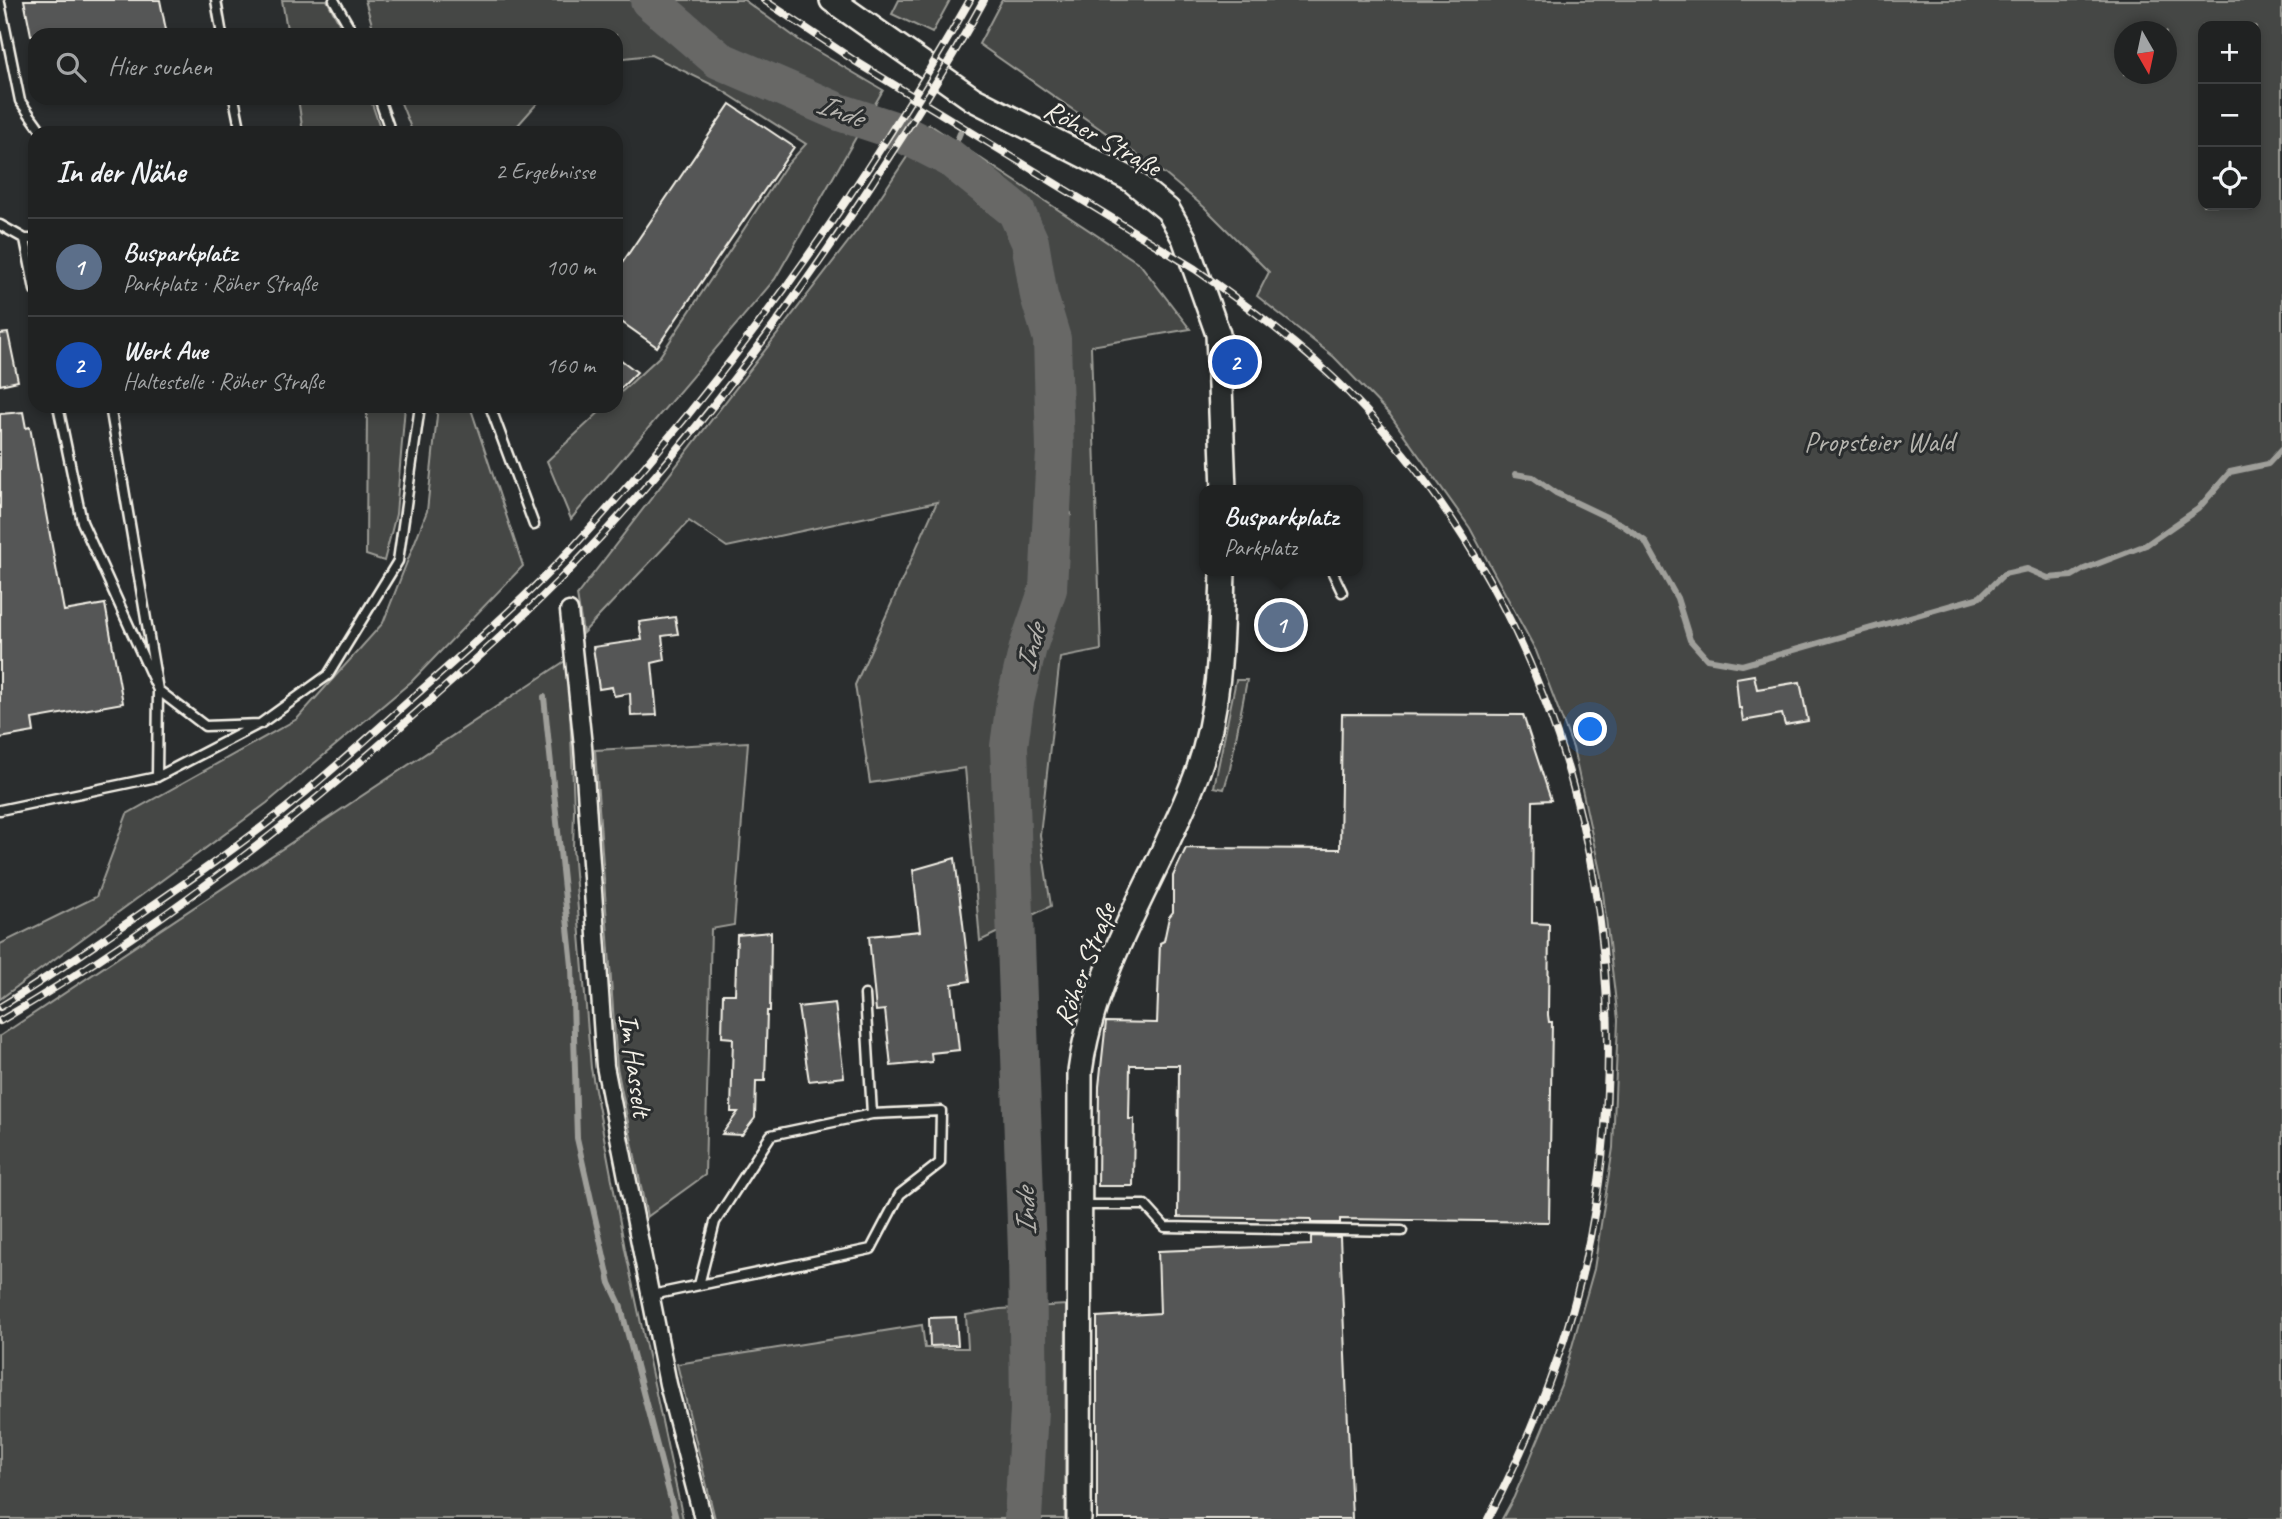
<!DOCTYPE html>
<html lang="de">
<head>
<meta charset="utf-8">
<style>
  :root { --surface:#202222; --page:#282a2a; --text:#f1f3f6; --muted:#a2a4a5; --line:#3d3f40; --accent:#ffd166 }
  body { margin:0; font-family:Caveat,sans-serif; background:var(--page); color:var(--text) }
  .controls { position:absolute; right:21px; top:21px; display:grid; overflow:hidden; border-radius:14px; box-shadow:0 4px 10px #0003 }
  .controls button { width:63px; height:63px; display:grid; place-items:center; padding:0; border:0; border-bottom:2px solid var(--line); background:var(--surface); color:var(--text); font:35px sans-serif }
  .compass { position:absolute; left:2114px; top:21px; width:63px; height:63px; border-radius:50%; background:var(--surface); box-shadow:0 4px 10px #0003; rotate:171deg }
  .you { position:absolute; left:1591px; top:730px; width:24px; height:24px; margin:-18px; border:5px solid #fff; border-radius:50%; background:#1a73e8; box-shadow:0 0 0 10px #1a73e833 }
  .badge { display:grid; place-items:center; width:46px; height:46px; border-radius:50%; background:var(--accent); color:#fff; font-size:23px; font-weight:700 }
  .pin { position:absolute; translate:-50% -50%; border:4px solid #fff; box-shadow:0 2px 7px #0006 }
  .popup { position:absolute; left:1199px; top:485px; width:164px; height:91px; box-sizing:border-box; display:grid; place-content:center; border-radius:14px; background:var(--surface); filter:drop-shadow(0 2px 5px #0005); font-size:23px; white-space:nowrap; color:var(--muted) }
  .popup b { font-size:26px; color:var(--text) }
  .popup::after { content:''; position:absolute; left:50%; top:100%; margin-left:-14px; border:14px solid transparent; border-top-color:var(--surface) }
  .list { margin:0; padding:0; list-style:none }
  h2 { display:flex; justify-content:space-between; align-items:center; height:91px; margin:0; padding:0 28px; font-size:30px }
  h2 small { font-size:23px; font-weight:400; color:var(--muted) }
  .list li { display:grid; grid-template-columns:46px 1fr auto; gap:21px; align-items:center; box-sizing:border-box; height:98px; padding:0 28px; border-top:2px solid var(--line) }
  .list b { display:block; font-size:26px; white-space:nowrap }
  .list p { margin:0; font-size:23px; white-space:nowrap; color:var(--muted) }
  .list em { font-size:23px; font-style:normal; color:var(--muted) }
  .icon { flex:none; width:38px; height:38px; fill:none; stroke:currentColor; stroke-width:2; stroke-linecap:round; stroke-linejoin:round }
  .map { position:relative; flex:none; width:2282px; height:1519px; overflow:hidden }
  .search { position:absolute; background:var(--surface); box-shadow:0 4px 10px #0003; left:28px; top:28px; width:595px; height:77px; display:flex; align-items:center; gap:18px; box-sizing:border-box; padding:0 24px; border-radius:21px; color:var(--muted); font-size:26px }
  .panel { position:absolute; background:var(--surface); box-shadow:0 4px 10px #0003; left:28px; top:126px; width:595px; height:287px; border-radius:21px }
  .map>svg:first-child { display:block }
  .green { fill:#444645; stroke:#9c9c96; stroke-width:2; fill-rule:evenodd }
  .lines { fill:none; stroke-linecap:round; stroke-linejoin:round }
  .stream { stroke:#9f9f9a; stroke-width:6 }
  .river { stroke:#676866; stroke-width:38 }
  .building { fill:#555756; stroke:#f4f1e8; stroke-width:2 }
  .lane-casing { stroke:#f4f1e8; stroke-width:13 }
  .street-casing { stroke:#f4f1e8; stroke-width:21 }
  .secondary-casing { stroke:#f4f1e8; stroke-width:28 }
  .lane { stroke:#2a2d2e; stroke-width:8 }
  .street { stroke:#2a2d2e; stroke-width:16 }
  .secondary { stroke:#2a2d2e; stroke-width:23 }
  .rail-casing { stroke:#f4f1e8; stroke-width:8 }
  .rail { stroke:#2a2d2e; stroke-width:5; stroke-dasharray:16; stroke-linecap:butt }
  .labels { text-anchor:middle; stroke-width:6; stroke-linejoin:round; paint-order:stroke }
  .street-label { font-size:28px; fill:#f4f1e8; stroke:#2a2d2e }
  .park-label { font-size:28px; fill:#b6b5af; stroke:#2a2d2e }
  .water-label { font-size:30px; font-style:italic; fill:#b5b3ae; stroke:#2a2d2e }
</style>
</head>
<body>
<div class="map">
<svg width="2282" height="1519" viewBox="0 0 2282 1519">
  <rect width="100%" height="100%" fill="#2a2d2e"/>
  <filter id="ink" filterUnits="userSpaceOnUse"><feTurbulence type="fractalNoise" baseFrequency=".0143" numOctaves="2"/><feDisplacementMap in="SourceGraphic" scale="14" xChannelSelector="R" yChannelSelector="G"/><feConvolveMatrix kernelMatrix="1 2 1 2 8 2 1 2 1" color-interpolation-filters="sRGB"/></filter>
  <g filter="url(#ink)">
    <!-- green -->
    <path class="green" d="M282,0H327L345,35H288Z
      M365,0H744L803,43L883,90L775,279L571,519L547,461L606,406H616V397L660,356L785,167L806,144L717,87L651,55L616,59V35H375Z
      M899,0H950L932,33L892,14Z
      M1002,0H2282V1519H1502L1514,1497L1561,1385L1594,1269L1613,1148L1618,1020L1601,876L1573,748L1536,651L1470,528L1390,415L1334,357L1257,296L1269,272L1204,207L1166,175L979,44ZM2203,26H2256V205H2203ZM2124,32H2166V74H2124Z
      M298,98H370L382,133H303Z
      M399,98H542L511,133H413Z
      M929,124L1140,264L1190,329L1091,346L1101,650L1060,658L1040,835L1051,906L980,941L965,768L870,783L855,685L937,502L727,547L689,521L583,633L577,595L865,220Z
      M367,406H405L396,514L384,561L366,555Z
      M438,406H470L523,566L412,681L267,803L0,999V944L96,897L127,814L297,719L383,623L427,511Z
      M568,659L574,809L573,849L591,1068L625,1249L683,1519H0V1036Z
      M1236,680H1247L1230,769L1224,789L1214,787Z
      M748,742L734,925L711,929L705,1175L647,1217L617,1067L595,750Z
      M1066,1305L1065,1519H715L677,1364L922,1325L925,1348H968L966,1315L1000,1309Z"/>
    <g class="lines">
      <!-- stream -->
      <path class="stream" d="M950,158L960,133
        M1515,474L1533,477L1556,493L1621,524L1645,541L1677,598L1690,640L1707,659L1742,665L1980,597L2004,574L2027,569L2048,578L2072,576L2084,569L2146,545L2198,509L2230,472L2268,464L2282,449
        M1052,515L1069,514
        M544,697L572,966L577,1138L610,1283L620,1304L676,1519"/>
      <!-- river -->
      <path class="river" d="M649,0L719,60L839,112L897,131L950,158L1016,211L1030,242L1039,296L1052,339L1055,450L1048,589L1028,647L1015,702L1009,746L1027,1252L1029,1410L1023,1519"/>
    </g>
    <!-- building -->
    <path class="building" d="M24,0H160L167,35H31Z
      M730,104L794,147L657,347L616,318V272Z
      M8,333L18,381L0,385V334Z
      M616,356L637,372L616,393Z
      M23,412L26,428L30,427L64,611L105,604L123,703L32,719L34,732L0,738V414Z
      M675,617L678,634L662,636L665,660L652,663L657,715L631,716L630,693L614,696L612,687L599,689L593,647L642,640L639,622Z
      M1754,675L1757,689L1800,682L1808,721L1785,725L1782,714L1743,721L1741,708H1739L1736,678Z
      M1342,714L1523,715L1551,800L1533,801L1532,923L1549,924L1548,1015L1549,1022H1552L1549,1222L1340,1219V1223H1311V1219L1178,1217L1179,1065H1130L1129,1119H1134L1133,1186H1098L1099,1086L1106,1022L1157,1023L1160,943L1164,941L1169,917L1173,912V876L1186,848L1340,849Z
      M955,858L970,981L952,984L959,1050L931,1053L932,1062L891,1066L885,1010L876,1011L869,936L920,931L913,870Z
      M771,932L770,1011H767L765,1081H756L755,1118L742,1135L722,1134L738,1112H731L733,1038L722,1037L723,994H735L737,935Z
      M835,1003L844,1077L809,1081L798,1007Z
      M1311,1236L1340,1237L1352,1519H1097V1317L1160,1313L1158,1251L1311,1245Z
      M956,1317L958,1345L930,1346L929,1318Z"/>
    <g class="lines">
      <defs>
        <path id="lane" d="M216,0L222,35
          M334,0L354,35
          M0,3L20,101L43,133
          M234,98L241,133
          M379,98L391,133
          M0,225L25,239H35
          M25,239L35,290
          M58,406L82,522L158,690L205,726L260,724L328,675L398,561L420,406
          M110,406L158,690L157,777
          M490,406L534,525
          M1332,571L1342,592
          M0,810L157,777L257,725
          M1083,1205H1145L1165,1227L1402,1231
          M699,1285L715,1222L771,1135L872,1114
          M652,1295L871,1249L900,1194L940,1163L941,1111L872,1114L865,995"/>
        <path id="street" d="M569,611L583,746L605,1066L668,1384L703,1519"/>
        <path id="secondary" d="M832,0L973,99L1130,179L1168,210L1184,238L1218,334L1224,490
          M1079,1519L1080,1072C1094,964 1161,872 1198,771C1221,706 1221,638 1223,571"/>
      </defs>
      <!-- lane casing -->
      <use href="#lane" class="lane-casing"/>
      <!-- street casing -->
      <use href="#street" class="street-casing"/>
      <!-- secondary casing -->
      <use href="#secondary" class="secondary-casing"/>
      <!-- lane -->
      <use href="#lane" class="lane"/>
      <!-- street -->
      <use href="#street" class="street"/>
      <!-- secondary -->
      <use href="#secondary" class="secondary"/>
      <defs>
        <path id="rail" d="M764,0L855,61L1195,269C1249,307 1302,346 1349,393C1572,619 1652,955 1585,1261C1565,1351 1531,1437 1488,1519
          M0,1007C45,980 87,950 130,921C181,886 232,851 280,813C325,777 367,739 409,701C466,651 523,601 575,545C727,380 859,196 970,0
          M0,1021C142,938 277,836 400,727C460,674 519,622 574,565C693,442 795,304 887,160C921,108 954,55 984,0"/>
      </defs>
      <!-- rail casing -->
      <use href="#rail" class="rail-casing"/>
      <!-- rail -->
      <use href="#rail" class="rail"/>
    </g>
  </g>
  <g class="labels">
    <!-- street labels -->
    <g class="street-label">
      <text transform="translate(1103 137) rotate(29)" y="10">Röher Straße</text>
      <text transform="translate(1084 964) rotate(-69)" y="10">Röher Straße</text>
      <text transform="translate(636 1065) rotate(82)" y="10">Im Hasselt</text>
    </g>
    <!-- park labels -->
    <g class="park-label">
      <text x="1879" y="451">Propsteier Wald</text>
    </g>
    <!-- water labels -->
    <g class="water-label">
      <text transform="translate(840 110) rotate(20)" y="10">Inde</text>
      <text transform="translate(1030 648) rotate(-75)" y="10">Inde</text>
      <text transform="translate(1025 1212) rotate(-92)" y="10">Inde</text>
    </g>
  </g>
</svg>
<div class="controls">
<button>+</button>
<button>−</button>
<button><svg class="icon" aria-label="locate" viewBox="0 0 24 24"><circle cx="12" cy="12" r="6"/><path d="M12 2v4M12 18v4M2 12h4M18 12h4"/></svg></button>
</div>
<svg class="compass" viewBox="-18 -18 36 36"><path d="M0-13l5 13h-10z" fill="#e53935"/><path d="M0 13l5-13h-10z" fill="#a2a4a5"/></svg>
<div class="you"></div>
<div class="pin badge" style="left:1281px;top:625px;background:#5c6f8a">1</div>
<div class="popup"><b>Busparkplatz</b>Parkplatz</div>
<div class="pin badge" style="left:1235px;top:362px;background:#1a4fb4">2</div>
<div class="search"><svg class="icon" aria-label="search" viewBox="0 0 24 24"><circle cx="10" cy="10" r="6"/><path d="M15 15l6 6"/></svg>Hier suchen</div>
<section class="panel">
<h2>In der Nähe<small>2 Ergebnisse</small></h2>
<ul class="list">
<li><span class="badge" style="background:#5c6f8a">1</span><div><b>Busparkplatz</b><p>Parkplatz · Röher Straße</p></div><em>100 m</em></li>
<li><span class="badge" style="background:#1a4fb4">2</span><div><b>Werk Aue</b><p>Haltestelle · Röher Straße</p></div><em>160 m</em></li>
</ul>
</section>
</div>
</body>
</html>
